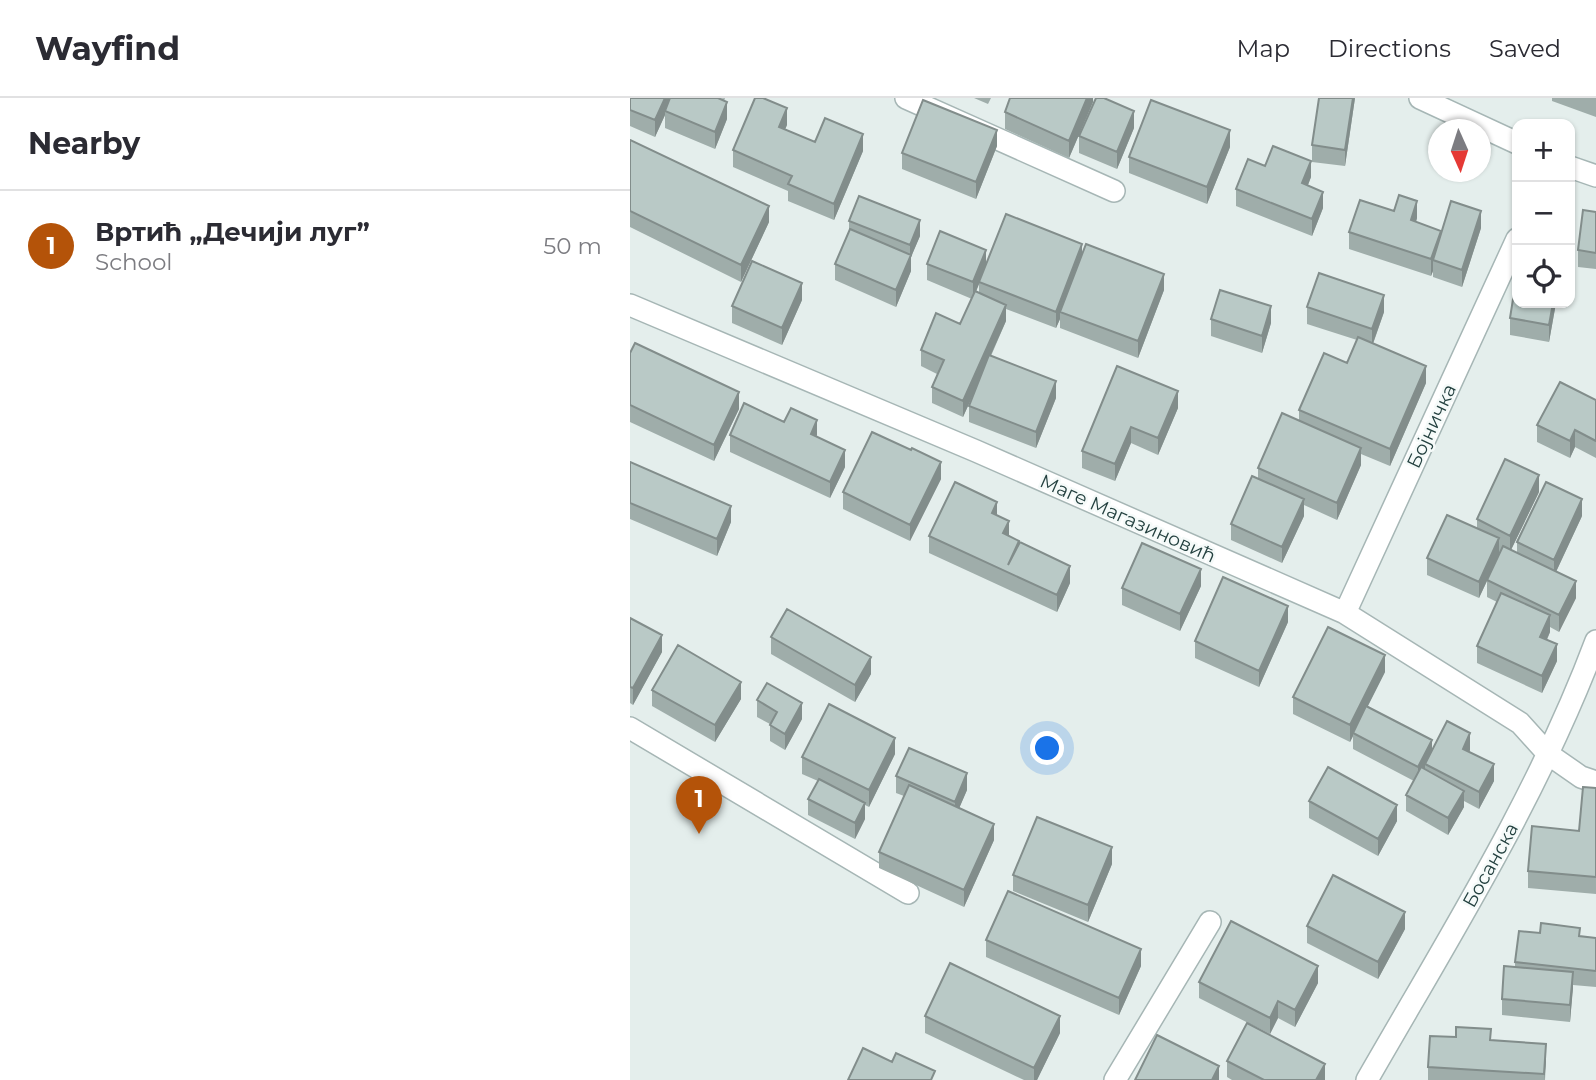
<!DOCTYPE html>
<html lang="en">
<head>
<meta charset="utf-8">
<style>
  :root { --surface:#fff; --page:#f7f7f7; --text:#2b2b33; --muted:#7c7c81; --line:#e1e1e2; --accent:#b45309 }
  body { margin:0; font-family:Montserrat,sans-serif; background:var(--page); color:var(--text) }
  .controls { position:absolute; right:21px; top:21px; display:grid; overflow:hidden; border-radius:14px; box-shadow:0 2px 5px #0004 }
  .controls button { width:63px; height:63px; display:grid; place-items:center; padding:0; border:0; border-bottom:2px solid var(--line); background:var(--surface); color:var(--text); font:35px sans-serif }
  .compass { position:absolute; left:798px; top:21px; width:63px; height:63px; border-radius:50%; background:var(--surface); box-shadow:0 2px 5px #0004; rotate:177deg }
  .you { position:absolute; left:418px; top:651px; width:24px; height:24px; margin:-18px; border:5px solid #fff; border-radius:50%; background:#1a73e8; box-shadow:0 0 0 10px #1a73e833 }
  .badge { display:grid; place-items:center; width:46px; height:46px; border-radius:50%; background:var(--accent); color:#fff; font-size:23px; font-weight:700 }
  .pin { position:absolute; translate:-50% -58px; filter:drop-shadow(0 2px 4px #0008) }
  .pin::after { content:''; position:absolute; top:37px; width:24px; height:21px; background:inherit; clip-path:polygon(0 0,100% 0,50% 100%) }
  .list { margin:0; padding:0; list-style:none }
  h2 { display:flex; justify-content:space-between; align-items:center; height:91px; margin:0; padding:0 28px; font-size:30px }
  h2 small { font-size:23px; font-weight:400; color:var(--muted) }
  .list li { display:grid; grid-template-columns:46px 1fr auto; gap:21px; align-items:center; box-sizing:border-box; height:112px; padding:0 28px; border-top:2px solid var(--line) }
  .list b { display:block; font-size:26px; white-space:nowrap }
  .list p { margin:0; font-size:23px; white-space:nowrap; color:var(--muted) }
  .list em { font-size:23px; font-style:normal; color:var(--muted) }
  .icon { flex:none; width:38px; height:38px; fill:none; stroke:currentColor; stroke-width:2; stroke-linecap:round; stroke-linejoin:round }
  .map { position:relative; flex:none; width:966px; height:982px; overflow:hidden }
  header { display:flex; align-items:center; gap:42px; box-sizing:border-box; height:98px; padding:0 35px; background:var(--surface); border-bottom:2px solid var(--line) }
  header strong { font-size:33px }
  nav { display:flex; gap:38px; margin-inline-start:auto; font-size:24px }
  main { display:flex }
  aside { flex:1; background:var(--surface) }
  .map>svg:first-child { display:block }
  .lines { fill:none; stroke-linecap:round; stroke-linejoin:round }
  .minor-casing { stroke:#a6b6b5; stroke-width:24 }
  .minor { stroke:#fff; stroke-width:21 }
  .wall { fill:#9fadaa; fill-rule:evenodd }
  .shaded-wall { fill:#828d8b }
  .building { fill:#b9c9c6; stroke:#828d8b; stroke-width:2 }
  .labels { text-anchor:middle; stroke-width:5; stroke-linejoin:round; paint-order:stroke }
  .street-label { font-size:19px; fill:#23403f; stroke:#f5faf9 }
</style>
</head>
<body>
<header>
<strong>Wayfind</strong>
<nav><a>Map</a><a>Directions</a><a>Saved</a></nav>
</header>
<main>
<aside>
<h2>Nearby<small></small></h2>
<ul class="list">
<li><span class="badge">1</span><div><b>Вртић „Дечији луг”</b><p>School</p></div><em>50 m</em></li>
</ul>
</aside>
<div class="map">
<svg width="966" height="982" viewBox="0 0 966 982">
  <rect width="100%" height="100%" fill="#e4eeec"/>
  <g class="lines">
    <defs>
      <path id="minor" d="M276,0L484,93
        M790,0L887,45
        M940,69L966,78
        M0,207L346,353L715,515L890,625L918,656L951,679L966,684
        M715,515L887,141
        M0,630L278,795
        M485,982L580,824
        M737,982C819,839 908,698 966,543"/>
    </defs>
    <!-- minor casing -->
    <use href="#minor" class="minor-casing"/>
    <!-- minor -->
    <use href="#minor" class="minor"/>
  </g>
  <!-- wall -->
  <path class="wall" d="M95,0L94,3L97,21L85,51L35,30V17L25,39L0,28V12Z
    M344,0H361L358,6Z
    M463,0V4L439,60L375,31V14Z
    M725,0L715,68L682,64V47Z
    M922,0H966V19L922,3Z
    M157,27L155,31L185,44L233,53L204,122L158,103V93L103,69V52Z
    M504,30L487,71L449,55V38Z
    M0,42L139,124L111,184L0,129Z
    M367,48L346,101L272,71V55Z
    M600,49L577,106L499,75V59Z
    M635,68L681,79L678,87L693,110L682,138L606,108V91Z
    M764,113L787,120L786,124L811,137L851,130L832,189L803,179V173L801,178L719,151V134Z
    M966,114V171L948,169V152Z
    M219,123L290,138L281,159V173L266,209L205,182V166L219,133Z
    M452,155L534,192L508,260L430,230V221L426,230L376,211V223L361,258L426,300L406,350L339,324V308L343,297L333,319L302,305V289L307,276L291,268V252L330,226L342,201L297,182V166H356ZM349,185V195L346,193Z
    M172,202L152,247L102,225V208Z
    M887,205H926L919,244L880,237V220Z
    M677,209L754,214L743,246L796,285L760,368L731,356V367L707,422L674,407V418L652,465L601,442V426L628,381V370L669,323V312L717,265L727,242L677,226Z
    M581,221L641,225L632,255L581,238Z
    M0,255L109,311L84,363L0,324Z
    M487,268L548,310L528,357L501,345L485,383L452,370V353Z
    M966,302V360L945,349L940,360L907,344V327Z
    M100,337L187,339L215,369L200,400L100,354Z
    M0,364L101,424L87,458L0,421Z
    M311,381L280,443L213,411V394Z
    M909,394L881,452L887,455V444L952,418L926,474L946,500L929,534L920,529V534L917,542L927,563L912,595L847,565V548L867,504L857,499V483L849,500L797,477V460L847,430V421Z
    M367,417L379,438L440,485L427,514L299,455V438Z
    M571,488L550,533L492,507V490Z
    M0,520L32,554L3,607L0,605Z
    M658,524L629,589L565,560V543Z
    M141,539L241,576L225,604L141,556Z
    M755,574L738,608L802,651L840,652L839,654L864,683L849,711L834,703V709L818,737L776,713V697L784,683L723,651V638L720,644L663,616V599Z
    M22,592L111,601L85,644L22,608Z
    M127,602L172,621L155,652L140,643V626L127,619Z
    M265,656L239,709L235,707V721L225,741L178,717V701L188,683L172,676V659Z
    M266,678L337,692L329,710L364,742L334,809L249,770V754L274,698L266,695Z
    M966,690V796L898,790V773L949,733Z
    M679,703L767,723L748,758L679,720Z
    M482,766L458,824L383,793V777Z
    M677,828L775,831L748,881L677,845Z
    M950,838L966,840V889L943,887L940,924L872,917V901L885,868V864Z
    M356,842L511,868L489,917L356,859Z
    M569,884L688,885L665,929L648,920L640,936L569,900Z
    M295,918L430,935L407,982H394L295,935Z
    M861,942L916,963L915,982H798V969Z
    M597,963L695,982H602L597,979Z"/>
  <!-- shaded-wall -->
  <path class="shaded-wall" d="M35,0H42L35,13V17L25,39V22Z
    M457,0H463V4L439,60V43Z
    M723,0H725L715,68V52Z
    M97,4V21L85,51V34Z
    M157,10V27L149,45V29Z
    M504,13V30L487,71V54Z
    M367,32V48L346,101V84Z
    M600,32V49L577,106V89Z
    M233,36V53L204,122V106Z
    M681,63V79L672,102V85Z
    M693,94V110L682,138V121Z
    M787,103V120L781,139V122Z
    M139,108V124L111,184V167Z
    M851,113V130L832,189V172Z
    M290,122V138L281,159V173L266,209V192L280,160V147Z
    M811,133V149L803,162V173L801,178V161Z
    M452,146V163L430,214V221L426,230V214Z
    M356,152V169L343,201V184Z
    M534,176V192L508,260V243Z
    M172,185V202L152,247V230Z
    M754,197V214L742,248V231Z
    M923,205H926L919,244V227Z
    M376,207V223L333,319V303Z
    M641,208V225L632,255V238Z
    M796,268V285L760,368V351Z
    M426,283V300L406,350V334Z
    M548,293V310L528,357V340Z
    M109,294V311L84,363V347Z
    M187,322V338L181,336Z
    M501,329V345L485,383V366Z
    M945,332V349L940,360V343Z
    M731,350V367L707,422V405Z
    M215,352V369L200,400V384Z
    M311,364V381L280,443V427Z
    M909,377V394L880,454V438Z
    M674,401V418L652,465V449Z
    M952,401V418L924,478V462Z
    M367,404V421L362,415Z
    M101,408V424L87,458V441Z
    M379,423V440L373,435Z
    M869,440V457L849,500V484Z
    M440,468V485L427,514V497Z
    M571,471V488L550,533V516Z
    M946,483V500L929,534V517Z
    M658,508V524L629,589V573Z
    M920,517V534L910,556V539Z
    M32,537V554L3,607V590Z
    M927,546V563L912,595V578Z
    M755,557V574L724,635H723V638L720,644V627Z
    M241,559V576L225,604V587Z
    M111,584V601L85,644V627Z
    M172,605V621L155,652V636Z
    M840,635V652L833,667V651Z
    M265,640V656L239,709V692Z
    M802,642V658L795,666V673L788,685V669Z
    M864,666V683L849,711V694Z
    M337,675V692L325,720V704Z
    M834,693V709L818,737V720Z
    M235,705V721L225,741V725Z
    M767,707V723L748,758V741Z
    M364,726V742L334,809V792Z
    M482,749V766L458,824V807Z
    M775,814V831L748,881V864Z
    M511,851V868L489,917V900Z
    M688,868V885L665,929V912Z
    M943,874V890L940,924V907Z
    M648,903V920L640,936V920Z
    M430,918V935L407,982H404V970Z
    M916,946V963L914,982V976Z
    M695,966V982H686Z
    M589,968V982H582Z"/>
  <!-- building -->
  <path class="building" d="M0,0H35L25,22L0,12Z
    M40,0H88L97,4L85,34L35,13Z
    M125,0H133L157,10L149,29L185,44L195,20L233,36L204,106L158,86L162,78L103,52Z
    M380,0H457L439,43L375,14Z
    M466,0H474L504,13L487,54L449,38Z
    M689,0H723L715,52L682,47Z
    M293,2L367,32L346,84L272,55Z
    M521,2L600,32L577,89L499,59Z
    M0,42L139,108L111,167L0,113Z
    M643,48L681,63L672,85L693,94L682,121L606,91L618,61L635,68Z
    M769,97L787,103L781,122L811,133L801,161L719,134L730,102L764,113Z
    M229,98L290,122L280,147L219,123Z
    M821,103L851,113L832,172L803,162Z
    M953,112L966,114V155L948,152Z
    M376,116L452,146L426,214L349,184Z
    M220,131L281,157L266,192L205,166Z
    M310,133L356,152L343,184L297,166Z
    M456,146L534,176L508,243L430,214Z
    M122,163L172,185L152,230L102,208Z
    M689,175L754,197L742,231L677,209Z
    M887,176V205H923L919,227L880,220Z
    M590,192L641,208L632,238L581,221Z
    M345,193L376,207L333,303L302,289L314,262L291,252L306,215L330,226Z
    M728,239L796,268L760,351L669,312L694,255L717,265Z
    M5,245L109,294L84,347L0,307V255Z
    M359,257L426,283L406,334L339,308Z
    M487,268L548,293L528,340L501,329L485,366L452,353Z
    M930,284L966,302V343L945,332L940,343L907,327Z
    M114,305L154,324L161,310L187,322L181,336L215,352L200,384L100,337Z
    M652,315L731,350L707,405L628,370Z
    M242,334L281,352L282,350L311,364L280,427L213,394Z
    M875,361L909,377L880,438L847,421Z
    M0,364L101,408L87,441L0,405Z
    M622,378L674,401L652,449L601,426Z
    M325,384L367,404L362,415L379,423L373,435L389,443L378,467L390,444L440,468L427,497L299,438Z
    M916,384L952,401L924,462L887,444Z
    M817,417L869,440L849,484L797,460Z
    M512,445L571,471L550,516L492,490Z
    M873,448L946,483L929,517L857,482Z
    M593,479L658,508L629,573L565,543Z
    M871,495L920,517L910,539L927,546L912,578L847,548Z
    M157,511L241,559L225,587L141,539Z
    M0,520L32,537L3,590L0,589Z
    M698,529L755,557L720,627L663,599Z
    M48,547L111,584L85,627L22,592Z
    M137,585L172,605L155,636L140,627L147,614L127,602Z
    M199,606L265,640L239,692L172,659Z
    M736,608L802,642L788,669L723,635Z
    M817,623L840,635L833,651L864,666L849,694L795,666Z
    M279,650L337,675L325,704L266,678Z
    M698,669L767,707L748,741L679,703Z
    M791,669L834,693L818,720L776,697Z
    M189,681L235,705L225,725L178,701Z
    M279,687L364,726L334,792L249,754Z
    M953,689L966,690V779L898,773L902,728L949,733Z
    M407,719L482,749L458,807L383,777Z
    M703,777L775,814L748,864L677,828Z
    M378,793L511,851L489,900L356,842Z
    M601,823L688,868L665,912L648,903L640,920L569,884Z
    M911,825L950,830L949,838L966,840V873L885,864L889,833L910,835Z
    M320,865L430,918L404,970L295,918Z
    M874,868L943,874L940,907L872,901Z
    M617,925L695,966L686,982H634L597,963Z
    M826,929L861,931L860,942L916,946L914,976L798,969L800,938L826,939Z
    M527,937L589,968L582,982H505Z
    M233,950L262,964L266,955L305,973L301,982H218Z"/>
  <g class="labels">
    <!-- street labels -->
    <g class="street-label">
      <text transform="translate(801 328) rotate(-65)" y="7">Бојничка</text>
      <text transform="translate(498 420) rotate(24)" y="7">Маге Магазиновић</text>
      <text transform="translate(860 767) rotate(-61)" y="7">Босанска</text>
    </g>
  </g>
</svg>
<div class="controls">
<button>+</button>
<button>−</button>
<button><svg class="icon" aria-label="locate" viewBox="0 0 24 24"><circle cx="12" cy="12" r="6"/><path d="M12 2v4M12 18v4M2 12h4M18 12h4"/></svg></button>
</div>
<svg class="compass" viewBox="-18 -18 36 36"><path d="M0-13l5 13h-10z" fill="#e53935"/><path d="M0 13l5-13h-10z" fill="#7c7c81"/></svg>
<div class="you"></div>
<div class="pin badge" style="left:69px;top:736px">1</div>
</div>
</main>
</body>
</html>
